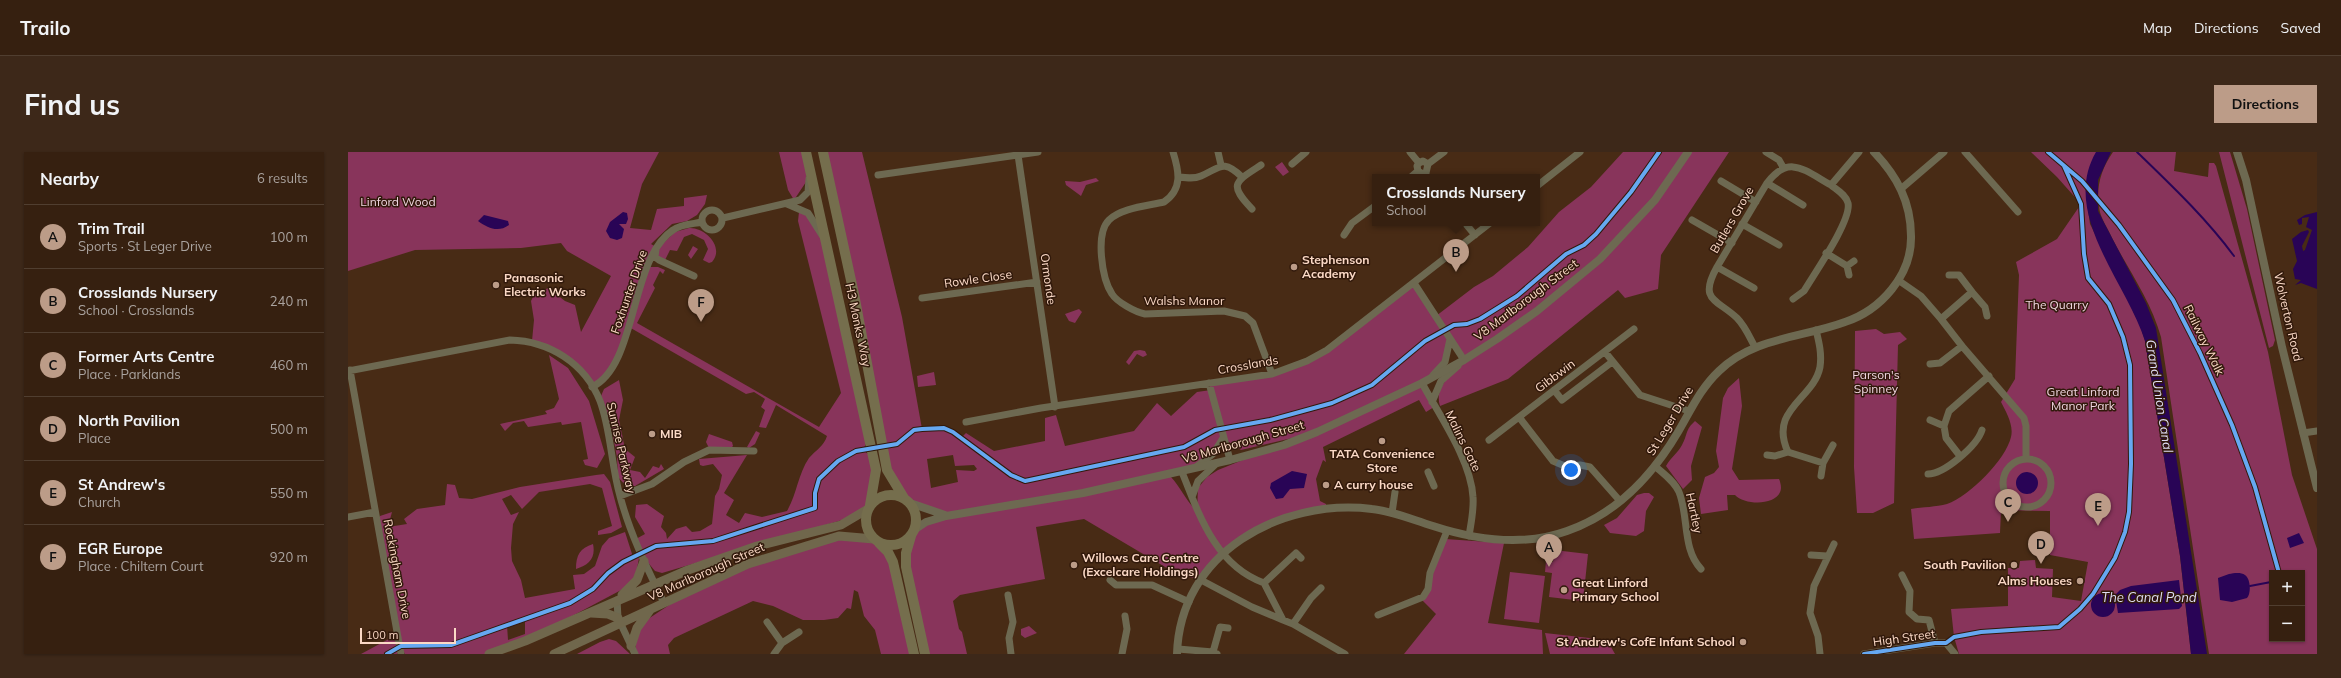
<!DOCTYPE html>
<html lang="en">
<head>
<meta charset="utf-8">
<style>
  :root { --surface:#362010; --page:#3d2819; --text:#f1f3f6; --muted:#aaa39f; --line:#503e30; --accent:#bc9c88 }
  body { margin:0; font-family:Mulish,sans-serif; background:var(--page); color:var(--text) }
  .controls { position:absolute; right:12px; bottom:12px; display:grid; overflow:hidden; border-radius:0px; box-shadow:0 1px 3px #0004 }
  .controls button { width:36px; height:36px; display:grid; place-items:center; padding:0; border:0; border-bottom:1px solid var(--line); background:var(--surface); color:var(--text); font:20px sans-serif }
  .scale { position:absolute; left:12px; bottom:10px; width:96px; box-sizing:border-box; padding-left:4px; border:2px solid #fbd9c6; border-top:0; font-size:11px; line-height:14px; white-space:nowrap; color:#fbd9c6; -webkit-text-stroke:3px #31190b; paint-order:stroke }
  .you { position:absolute; left:1223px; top:318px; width:14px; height:14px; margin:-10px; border:3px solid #fff; border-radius:50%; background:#1a73e8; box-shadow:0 0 0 6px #1a73e833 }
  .badge { display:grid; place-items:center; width:26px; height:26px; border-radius:50%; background:var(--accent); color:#111; font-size:13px; font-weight:700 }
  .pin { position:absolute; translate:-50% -33px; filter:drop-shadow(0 1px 2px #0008) }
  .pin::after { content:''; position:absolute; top:21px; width:14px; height:12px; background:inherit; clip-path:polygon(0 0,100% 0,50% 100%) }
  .popup { position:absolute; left:1024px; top:22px; width:168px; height:52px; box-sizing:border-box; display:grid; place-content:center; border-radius:0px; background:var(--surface); filter:drop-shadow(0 1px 3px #0005); font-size:13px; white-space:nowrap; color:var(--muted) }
  .popup b { font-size:15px; color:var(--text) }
  .popup::after { content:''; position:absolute; left:50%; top:100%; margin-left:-8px; border:8px solid transparent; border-top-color:var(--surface) }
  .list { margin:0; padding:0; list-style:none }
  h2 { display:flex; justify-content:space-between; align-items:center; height:52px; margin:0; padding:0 16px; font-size:17px }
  h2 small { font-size:13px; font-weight:400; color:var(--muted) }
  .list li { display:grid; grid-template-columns:26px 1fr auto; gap:12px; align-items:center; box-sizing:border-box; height:64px; padding:0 16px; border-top:1px solid var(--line) }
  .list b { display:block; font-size:15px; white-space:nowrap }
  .list p { margin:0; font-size:13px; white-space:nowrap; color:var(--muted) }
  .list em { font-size:13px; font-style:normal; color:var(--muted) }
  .map { position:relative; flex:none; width:1969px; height:502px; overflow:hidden; border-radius:0px }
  header { display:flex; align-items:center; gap:24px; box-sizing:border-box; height:56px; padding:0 20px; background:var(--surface); border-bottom:1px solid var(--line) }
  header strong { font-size:19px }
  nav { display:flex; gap:22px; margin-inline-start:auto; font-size:14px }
  .intro { display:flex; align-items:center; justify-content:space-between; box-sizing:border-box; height:96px; padding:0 24px }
  h1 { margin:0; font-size:28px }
  .button { padding:10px 18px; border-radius:0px; background:var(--accent); color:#111; font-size:14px; font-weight:700 }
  main { display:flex; gap:24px; padding:0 24px }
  aside { flex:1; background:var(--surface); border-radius:0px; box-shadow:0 1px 3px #0004 }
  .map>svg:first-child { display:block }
  .green { fill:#88345b; fill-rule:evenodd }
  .water { fill:#290456 }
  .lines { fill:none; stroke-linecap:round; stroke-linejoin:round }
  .stream { stroke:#290456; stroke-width:2 }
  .minor { stroke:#6d6951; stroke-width:7 }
  .tertiary { stroke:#6d6951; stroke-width:8 }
  .secondary { stroke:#70674c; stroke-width:9 }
  .primary { stroke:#756e4d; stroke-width:10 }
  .cycleway-casing { stroke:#31190b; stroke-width:6 }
  .cycleway { stroke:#66a8f1; stroke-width:4 }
  .poi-dot { fill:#bc9c88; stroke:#31190b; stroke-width:1.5 }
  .labels { text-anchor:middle; stroke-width:3; stroke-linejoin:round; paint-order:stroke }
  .park-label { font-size:12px; fill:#f0d5e0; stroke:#31190b }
  .street-label { font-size:12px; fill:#fbd9c6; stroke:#31190b }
  .poi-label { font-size:12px; font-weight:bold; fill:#fbd9c6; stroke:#31190b; text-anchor:start }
  .water-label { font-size:13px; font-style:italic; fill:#dfdcf5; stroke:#31190b }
</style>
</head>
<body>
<header>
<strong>Trailo</strong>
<nav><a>Map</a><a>Directions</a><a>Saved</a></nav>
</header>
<div class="intro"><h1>Find us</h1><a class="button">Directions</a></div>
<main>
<aside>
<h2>Nearby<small>6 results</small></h2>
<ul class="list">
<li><span class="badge">A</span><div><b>Trim Trail</b><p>Sports · St Leger Drive</p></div><em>100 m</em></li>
<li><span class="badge">B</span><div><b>Crosslands Nursery</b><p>School · Crosslands</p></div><em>240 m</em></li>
<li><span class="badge">C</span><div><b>Former Arts Centre</b><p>Place · Parklands</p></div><em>460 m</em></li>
<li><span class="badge">D</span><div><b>North Pavilion</b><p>Place</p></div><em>500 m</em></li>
<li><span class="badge">E</span><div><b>St Andrew's</b><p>Church</p></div><em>550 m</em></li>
<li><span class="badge">F</span><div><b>EGR Europe</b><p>Place · Chiltern Court</p></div><em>920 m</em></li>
</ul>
</aside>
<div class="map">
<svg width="1969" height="502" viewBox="0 0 1969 502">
  <rect width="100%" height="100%" fill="#482b15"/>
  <!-- green -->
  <path class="green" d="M0,0H311L294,32L282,76L303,78L309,57L336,54V46L359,43L357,52L349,63L339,69L324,72L303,92L308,95L300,115H310L317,118L315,122L312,119L305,133L307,136L289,171L471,275L493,241L450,69L451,60L458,63L473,81L521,285L515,298L525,306L522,353L508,364L314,421L307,419L292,401L287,427L277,436L177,489L139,502H57L53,495L49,502H13L50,482L30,377L32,364L44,360L40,375L59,372L56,367L69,357L97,353L99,332L107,333L111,346L124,347L172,335L248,323L256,322L262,330L274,375L263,381L250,383V379L264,374L254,336L242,332L191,340L174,357L163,343L154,347L163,363L171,360L165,372L163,396L164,409L173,428L177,446L227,437L225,423L236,422L247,414L254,394L261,386L277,380L285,405L292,400L286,388L297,382L287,365L288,353L299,352L316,364L313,375L318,381L319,387L328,377L338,374L344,380L352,379L364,372L367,344L371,337L374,323L365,312L355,314L352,313L351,307L399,303L376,341L386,348L378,363L391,371L397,361L414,365L439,359C449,342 450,322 461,306C468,298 476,294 479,284L428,253L418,276L411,275L417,258L413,255L417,247L406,240L398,242L281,175L262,219L244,235L229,215L184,189L186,168L183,149L186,143L200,136L217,149L227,153L233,180L263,124L219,99L213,91L173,96L67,98L0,119ZM177,466V482L160,488L159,473Z
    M431,0H458V30L446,48L440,38Z
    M475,0H514L554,165L574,277L596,276L614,285L618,281L646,299L697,289V266L708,263L717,294L786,279L809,251L823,264L849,240L863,238L861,231L924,222L959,209L1066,131L1088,164L1126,135L1145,124L1180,95L1211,60L1243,35L1275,0H1381L1313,103L1310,137L1277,146L1270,138L1160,227L1092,254C1086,236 1103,222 1114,210L1103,187L1097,210L1074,231L1086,255L1078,260L1071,248L975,295L978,310L975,308L968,327L972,349L978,352V356L955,360L890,389L853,428L829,422L736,367L688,375L697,427L612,443L605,449L611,477L614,480L619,502H578L559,424L566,378L597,364L562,351L539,318ZM957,283L870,318L859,325L850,336L849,359C838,349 833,336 823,325L865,302L875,286L893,298ZM605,303L607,314L626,313L629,317L626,319L608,318L610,330L583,336L579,307Z
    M1683,0H1751L1738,42L1742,72L1776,140L1792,173L1797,189L1832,404L1843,502H1611L1606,485L1603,457L1660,454V416H1671L1672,409L1687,408L1688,416L1705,417L1704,445L1733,449L1740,410L1702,403V359L1653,358L1652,381L1566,387L1563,357C1575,355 1588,355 1599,352C1622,344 1658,307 1663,285C1666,273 1658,260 1653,250L1667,227L1671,123L1668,110L1709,87L1733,52L1709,25Z
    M1765,0H1828L1826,19L1860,25L1861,11H1866L1868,14L1920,200L1944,323L1969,397V502H1861L1813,185C1803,149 1781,119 1764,86C1760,76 1752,66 1751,55C1748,35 1753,17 1765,0ZM1924,421H1954V487H1924Z
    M1871,0H1882L1899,57L1927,188L1925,194L1921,196Z
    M934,10L941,20L935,24L927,15Z
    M748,26L751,29L738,33L733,44L718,33L717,29L732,30Z
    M341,76C357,75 377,95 364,110L361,111L355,108L360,97L356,88L344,82L336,85L329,99L322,98L317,108L310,105V96L327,80Z
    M345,94L350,97L343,107L340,103Z
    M731,157L734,160L727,171L721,169L717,162Z
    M1528,177L1536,182L1552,180L1559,187L1550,193L1546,351L1525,361H1509L1506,315L1507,179Z
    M792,198L797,199L799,203L795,205L789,202L781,213L778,210L786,199Z
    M201,203L220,216L241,249L257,302L249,316L237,313L235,308L240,307L233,270L214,273L213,270L180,275L176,269L165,271L157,279L152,272L199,262L197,259L206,256L211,247Z
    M586,220L588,233L570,235L569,224Z
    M1391,226L1394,254L1384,317L1391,328L1431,327C1432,329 1433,333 1433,336C1432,354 1397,354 1387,343H1379L1380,358L1353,362L1351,346L1357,325L1366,321L1371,315L1368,299L1375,246L1380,236Z
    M271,228L275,248L271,268L277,297L287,305L282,318L292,320L297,326L305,314L311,316L313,312L316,317L287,334H278L270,325L269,305L263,274L253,244L256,237Z
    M1347,269L1354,275L1343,314L1344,328L1335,337L1318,314C1322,306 1330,301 1334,293C1340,282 1337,278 1347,269Z
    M408,279L412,281L407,292L401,296L399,295Z
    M361,282L384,290L385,294L382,297L361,296L358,290Z
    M1296,341H1301L1306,345L1298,359L1296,379L1288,384L1262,381L1256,373L1269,366L1289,343Z
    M491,384L526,387L540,400L566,502H533L527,478L516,464L510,440L506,438L503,457L499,456L490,466L476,468H455L425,454L405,449L326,486L320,493L322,502H287L289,481L300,467L353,432Z
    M1097,387L1156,391L1140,471L1194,478L1195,502H1056L1088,462L1073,447Z
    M245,392C248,406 241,413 228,417C228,403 232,396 245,392Z
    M1206,398L1240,402L1235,449L1201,445L1204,421L1197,420L1198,409L1205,410Z
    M1162,420L1197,424L1191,471L1156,467Z
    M681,474L689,481L677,486L673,483V477Z
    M1197,481L1259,488L1267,502H1202Z
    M261,487L268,489L282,502H229L252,490Z"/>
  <!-- water -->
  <path class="water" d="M1748,0H1763L1750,28V59L1798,151L1808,176L1859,502H1843L1832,404L1797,189C1779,131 1712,62 1748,0Z
    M275,60L279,61L280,67L278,72H271L276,77L274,86L269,88L262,86L258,79L262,70Z
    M1969,60V137L1953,131L1947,133L1953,128L1947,127L1945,117L1949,109L1944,87L1953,80L1960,78L1961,80L1954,94L1955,99L1957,98L1964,78L1958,75L1961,65L1954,66V72L1951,73L1949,68L1957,63Z
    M136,63L160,69L161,73C150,81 140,76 130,69Z
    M944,319L959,322L956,336L942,337L935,346L928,347L922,336L923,331Z
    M1668 331a11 11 0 1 1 22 0a11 11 0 1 1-22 0Z
    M1951,381L1956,391L1942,396L1939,386Z
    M1881,422C1886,421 1893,420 1897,423C1903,427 1903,442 1899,446L1884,450L1872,448L1870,426Z
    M1831,428L1834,454L1831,457L1770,461L1767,443L1772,438L1783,434Z
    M1743 453a12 12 0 1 1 24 0a12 12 0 1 1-24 0Z"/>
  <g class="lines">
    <!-- stream -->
    <path class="stream" d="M1789,0C1823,33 1858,66 1886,104
      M1902,434L1923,430"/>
    <!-- minor -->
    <path class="minor" d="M825,0C831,19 835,37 816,50C799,54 773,56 761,68C747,82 754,127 764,142C769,150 787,160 797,162L876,159L897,164L905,171L924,222
      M870,0L873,13
      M1062,0L1071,11
      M1418,0L1431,8L1435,15
      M1617,0L1670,60
      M670,3L707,255
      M1071,11L1075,9L1080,12L1078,21
      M1071,11L1069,14L1070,19L1075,22L1078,21
      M944,12L958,0
      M1080,12L1096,0
      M530,23L690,0
      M831,25C839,26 846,27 853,24C873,15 875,7 894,25
      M1063,25L1070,19
      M1373,29L1408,50
      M1189,34L1232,0
      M1554,36L1596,0
      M439,52L460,61L474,83
      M1455,53L1419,31C1441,2 1456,18 1483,33L1511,0
      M904,57C880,32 887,30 913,13
      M354 68a10 10 0 1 1 20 0a10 10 0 1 1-20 0Z
      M375,66L452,48L460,40L461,27
      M1344,68L1384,91
      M1117,71L1127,83
      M1394,72L1431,93
      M996,83L1004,71L1027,54
      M308,97L307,105L311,108L346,124
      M1478,101L1499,114L1501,123
      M1499,114L1506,109
      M1369,115C1350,149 1369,147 1389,166C1397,174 1402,186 1407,195
      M1550,128L1573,144L1593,167
      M1066,131L1116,208
      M1406,136L1369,115L1419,31
      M1624,140L1637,155L1639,164
      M574,146L689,130
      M1445,147L1456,139C1466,122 1504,68 1500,51C1498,43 1489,38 1483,33
      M1468,178C1471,190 1474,202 1472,215C1466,247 1420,257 1440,300L1475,311L1485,293
      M1614,194L1676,266L1678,274V306
      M1257,200L1292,243L1341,259
      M1582,212L1592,211L1614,194L1593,167L1624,140L1611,123H1601
      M2,218L53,502
      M0,219L162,188C201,189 237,211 252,249C263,278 263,313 272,344C282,382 299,416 316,451
      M1085,223L1097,210L1102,187
      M861,231L882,308
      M1074,231C1091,263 1123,308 1125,345C1126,358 1123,371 1121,384
      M244,235C290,213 281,107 325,78C333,72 345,72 354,70
      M1206,238L1214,248L1264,210
      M1084,250L1093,229L1110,214
      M1171,265L1205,309L1219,315L1232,313L1242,315L1272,349
      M1582,268L1596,274L1601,259L1641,224
      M618,270L693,256L924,222L959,209L979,198L1142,71
      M1596,274L1598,286L1612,304
      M1955,281L1969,279
      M1141,288L1286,177
      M1419,303L1427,304L1440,300
      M1655 331a24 24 0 1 1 48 0a24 24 0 1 1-48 0Z
      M848,315L865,302L875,286
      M1308,315C1316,322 1327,330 1331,340C1341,365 1334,397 1353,417
      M834,320C851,363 868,414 916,431L935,468L945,472
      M1080,320L1086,334
      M1580,322C1596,322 1629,294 1634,278
      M1473,324L1475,311
      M272,344L304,332L336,310L361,298L406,299
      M844,345L850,329L869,311
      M1044,361L1047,340
      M0,365L27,360
      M1463,403L1479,404
      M1554,423L1562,439L1561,460L1569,467L1581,468L1587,491
      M762,428L768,433H804L841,450
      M853,428L904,455L935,468
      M916,431L948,401L953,406
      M973,436L963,446L945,472L997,502
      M660,443L665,470L661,486L663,502
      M269,448L270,466L287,502
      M1030,463L1075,445L1080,437L1082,421L1099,379
      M419,470L434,491L426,502
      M434,491L451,480
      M830,497L865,500L869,502
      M865,500L872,475L880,476
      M774,502L779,477L777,464
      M1472,502L1470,484L1462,461L1466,434L1486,392
      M1516,502L1587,491H1598L1607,502"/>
    <!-- tertiary -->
    <path class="tertiary" d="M1889,0L1898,28L1934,195L1969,336
      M562,351L597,363
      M566,378L578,370L598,364L735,341L882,308L936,293L969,280L1074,231L1116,208L1149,187L1189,159L1252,107L1307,48L1340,0
      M829,502C832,401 932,346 1024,357C1045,359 1065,368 1085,374C1128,388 1175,395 1219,379C1268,362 1304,324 1330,280C1343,258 1352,237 1371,219C1406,185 1454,186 1497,170C1533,158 1564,123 1563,84C1563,50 1549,24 1526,0"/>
    <!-- secondary -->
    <path class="secondary" d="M274,443L289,428L296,409
      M243,461L260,462L270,466
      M283,494L289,476L302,458
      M141,502L177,489L340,418L409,394L493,373L520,357
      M206,502L400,412L491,384L526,387"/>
    <!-- primary -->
    <path class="primary" d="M458,0L528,318L522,353
      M475,0L506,142L539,318L556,346
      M518 368a25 25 0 1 1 50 0a25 25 0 1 1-50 0Z
      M563,384L558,401V415L577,502
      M531,391L540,400L545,410L566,502"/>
    <defs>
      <path id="cycleway" d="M1700,0L1734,29L1771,73L1825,148L1852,201L1884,273L1907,335L1931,421
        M39,502L53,494L103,493L222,451L245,437L260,421L275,410L308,394L365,389L467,356V341L471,327L490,309L508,299L549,292L566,278L574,277L596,276L605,280L663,323L677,329L836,295L867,278L922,268L984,251L1024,233L1077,189L1106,173L1119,172L1132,167L1169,144L1218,102L1236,93L1248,82L1283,40L1311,0
        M1516,502L1587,491H1598L1606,485L1633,480L1711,475L1732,457L1745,442L1767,406L1777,380L1781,360L1783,312L1782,213L1775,185L1761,152L1740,126L1736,102L1733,52L1716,14"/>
    </defs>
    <!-- cycleway casing -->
    <use href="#cycleway" class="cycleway-casing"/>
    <!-- cycleway -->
    <use href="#cycleway" class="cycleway"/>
  </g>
  <!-- markers -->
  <g class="poi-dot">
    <circle cx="946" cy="115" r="4"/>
    <circle cx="148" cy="133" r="4"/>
    <circle cx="304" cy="282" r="4"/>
    <circle cx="1034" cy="289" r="4"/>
    <circle cx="978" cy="333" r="4"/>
    <circle cx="726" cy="413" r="4"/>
    <circle cx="1666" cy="413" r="4"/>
    <circle cx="1732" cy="429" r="4"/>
    <circle cx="1216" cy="438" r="4"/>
    <circle cx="1395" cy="490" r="4"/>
  </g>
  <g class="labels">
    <!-- park labels -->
    <g class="park-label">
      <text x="50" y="54">Linford Wood</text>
      <text x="1709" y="157">The Quarry</text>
      <text x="1528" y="227">Parson's<tspan x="1528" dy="14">Spinney</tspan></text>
      <text x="1735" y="244">Great Linford<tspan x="1735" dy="14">Manor Park</tspan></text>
    </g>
    <!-- street labels -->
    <g class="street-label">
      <text transform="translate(1384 68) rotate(-60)" y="4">Butlers Grove</text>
      <text transform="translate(630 127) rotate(-8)" y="4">Rowle Close</text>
      <text transform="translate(700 127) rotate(82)" y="4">Ormonde</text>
      <text transform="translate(281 140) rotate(-71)" y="4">Foxhunter Drive</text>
      <text transform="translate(1178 148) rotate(-37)" y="4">V8 Marlborough Street</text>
      <text x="836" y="153">Walshs Manor</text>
      <text transform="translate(1940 165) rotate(77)" y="4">Wolverton Road</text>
      <text transform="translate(510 173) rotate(78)" y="4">H3 Monks Way</text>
      <text transform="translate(1856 188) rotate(64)" y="4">Railway Walk</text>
      <text transform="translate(900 213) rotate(-10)" y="4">Crosslands</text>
      <text transform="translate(1207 224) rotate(-37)" y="4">Gibbwin</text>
      <text transform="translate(1322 269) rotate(-59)" y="4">St Leger Drive</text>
      <text transform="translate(1115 289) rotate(64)" y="4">Malins Gate</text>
      <text transform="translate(895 290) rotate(-16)" y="4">V8 Marlborough Street</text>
      <text transform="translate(273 296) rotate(77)" y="4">Sunrise Parkway</text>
      <text transform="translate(1346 361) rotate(78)" y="4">Hartley</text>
      <text transform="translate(49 417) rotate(79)" y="4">Rockingham Drive</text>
      <text transform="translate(358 420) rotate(-24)" y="4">V8 Marlborough Street</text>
      <text transform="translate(1556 486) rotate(-8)" y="4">High Street</text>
    </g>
    <!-- poi labels -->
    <g class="poi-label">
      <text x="954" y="112">Stephenson<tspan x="954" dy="14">Academy</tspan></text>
      <text x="156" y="130">Panasonic<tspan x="156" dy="14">Electric Works</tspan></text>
      <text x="312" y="286">MIB</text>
      <text x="1034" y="306" text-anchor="middle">TATA Convenience<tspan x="1034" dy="14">Store</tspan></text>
      <text x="986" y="337">A curry house</text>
      <text x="734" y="410">Willows Care Centre<tspan x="734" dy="14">(Excelcare Holdings)</tspan></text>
      <text x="1658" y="417" text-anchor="end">South Pavilion</text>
      <text x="1724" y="433" text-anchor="end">Alms Houses</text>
      <text x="1224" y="435">Great Linford<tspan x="1224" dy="14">Primary School</tspan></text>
      <text x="1387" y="494" text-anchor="end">St Andrew's CofE Infant School</text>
    </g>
    <!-- water labels -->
    <g class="water-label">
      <text transform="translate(1812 244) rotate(81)" y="5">Grand Union Canal</text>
      <text x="1801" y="450">The Canal Pond</text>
    </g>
  </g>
</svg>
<div class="controls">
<button>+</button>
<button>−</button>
</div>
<div class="scale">100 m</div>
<div class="you"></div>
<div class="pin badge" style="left:1201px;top:415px">A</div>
<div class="pin badge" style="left:1108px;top:120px">B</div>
<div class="popup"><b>Crosslands Nursery</b>School</div>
<div class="pin badge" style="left:1660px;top:370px">C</div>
<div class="pin badge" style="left:1693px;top:412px">D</div>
<div class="pin badge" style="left:1750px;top:374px">E</div>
<div class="pin badge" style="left:353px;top:170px">F</div>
</div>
</main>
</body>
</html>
